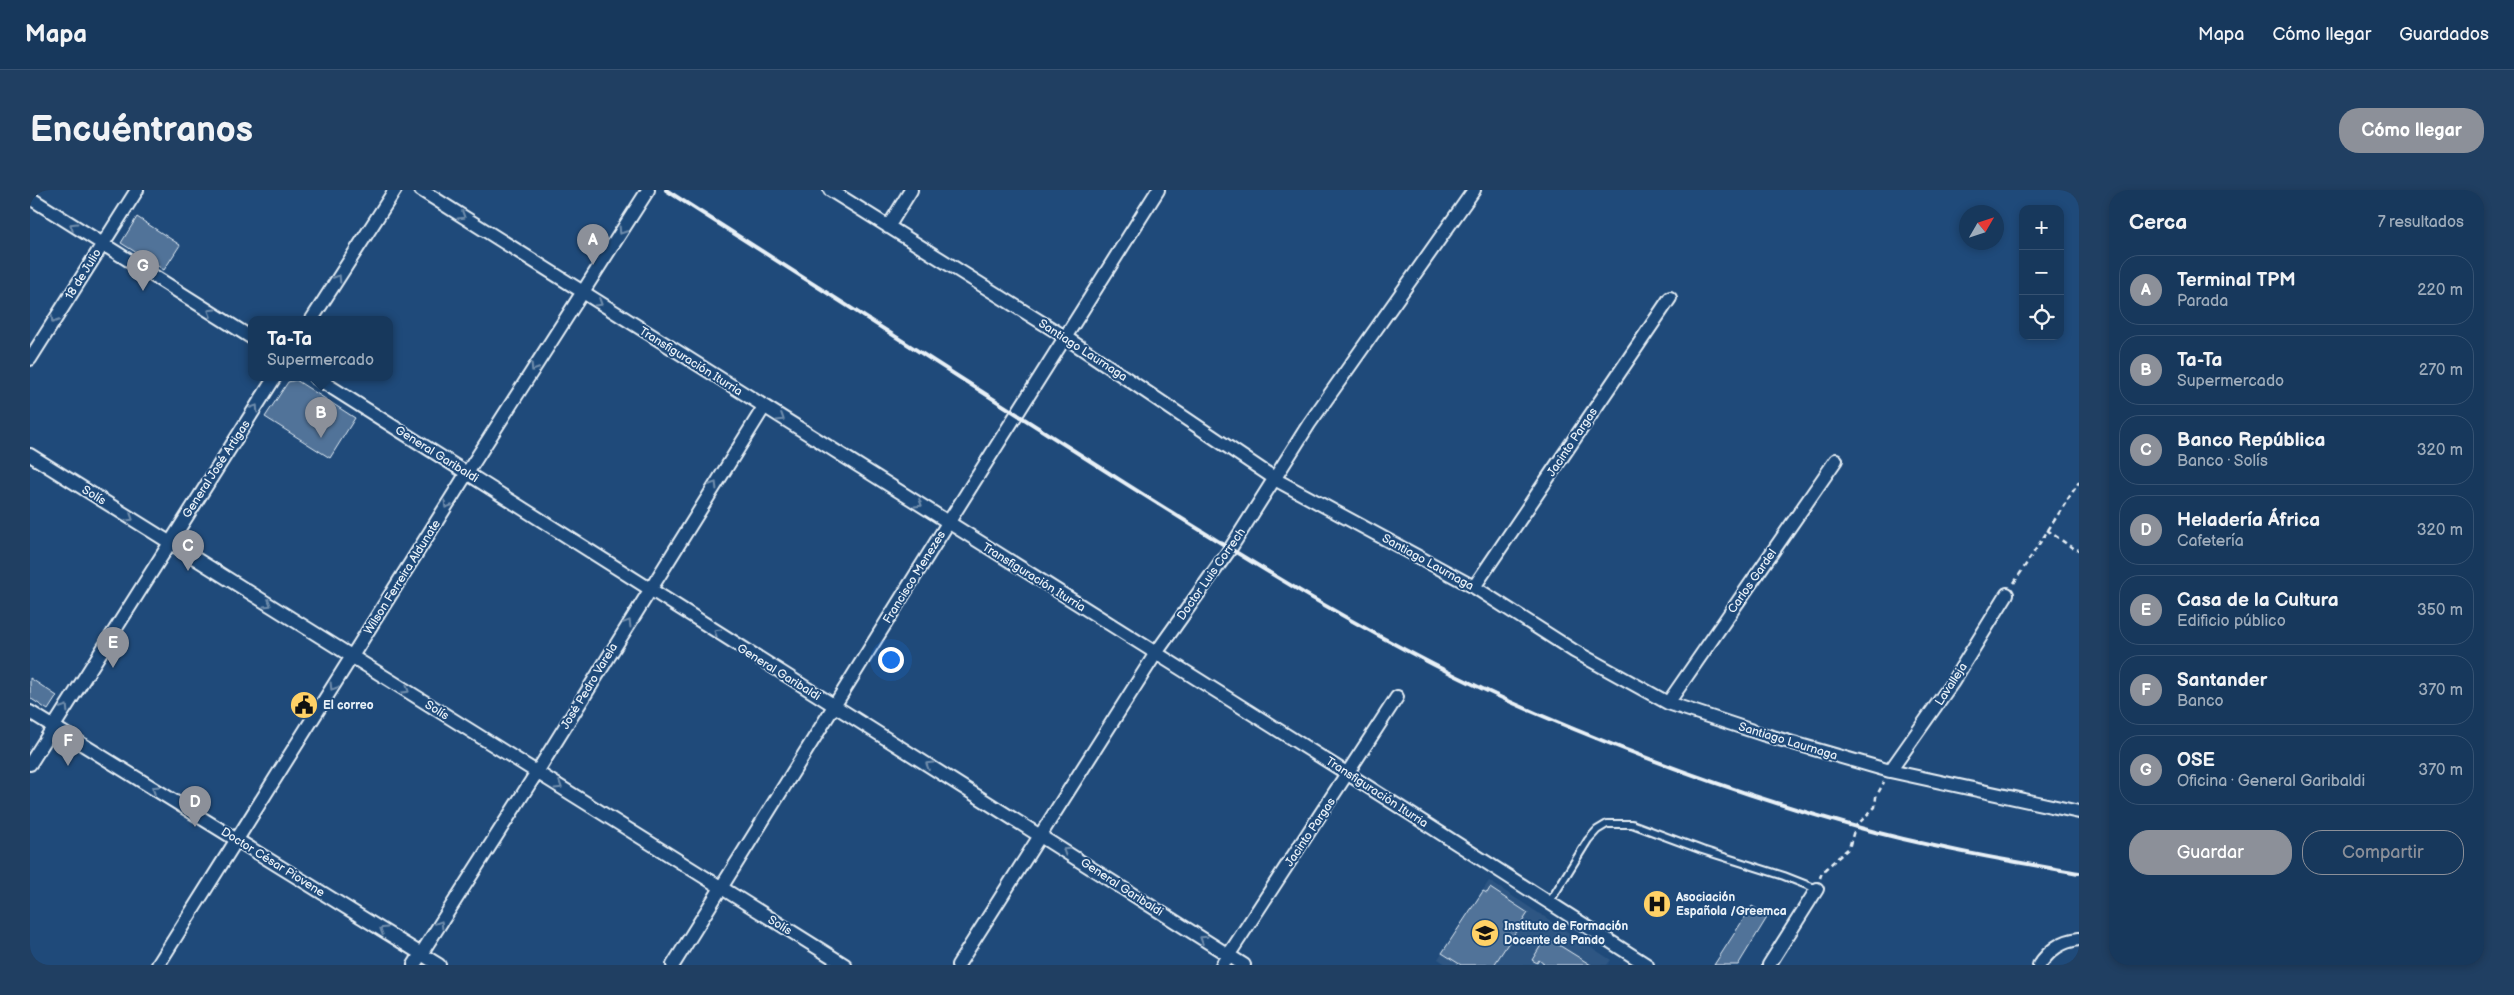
<!DOCTYPE html>
<html lang="es">
<head>
<meta charset="utf-8">
<style>
  :root { --surface:#17385c; --page:#203f62; --text:#f1f3f6; --muted:#9eacbb; --line:#365272; --accent:#8c9099 }
  body { margin:0; font-family:"Balsamiq Sans",sans-serif; background:var(--page); color:var(--text) }
  .controls { position:absolute; right:15px; top:15px; display:grid; overflow:hidden; border-radius:10px; box-shadow:0 2px 8px #0003 }
  .controls button { width:45px; height:45px; display:grid; place-items:center; padding:0; border:0; border-bottom:1px solid var(--line); background:var(--surface); color:var(--text); font:25px sans-serif }
  .compass { position:absolute; left:1929px; top:15px; width:45px; height:45px; border-radius:50%; background:var(--surface); box-shadow:0 2px 8px #0003; rotate:51deg }
  .you { position:absolute; left:860px; top:469px; width:18px; height:18px; margin:-12px; border:4px solid #fff; border-radius:50%; background:#1a73e8; box-shadow:0 0 0 8px #1a73e833 }
  .badge { display:grid; place-items:center; width:32px; height:32px; border-radius:50%; background:var(--accent); color:#fff; font-size:16px; font-weight:700 }
  .pin { position:absolute; translate:-50% -41px; filter:drop-shadow(0 1px 2px #0008) }
  .pin::after { content:''; position:absolute; top:26px; width:18px; height:15px; background:inherit; clip-path:polygon(0 0,100% 0,50% 100%) }
  .popup { position:absolute; left:218px; top:126px; width:145px; height:65px; box-sizing:border-box; display:grid; place-content:center; border-radius:10px; background:var(--surface); filter:drop-shadow(0 1px 4px #0005); font-size:16px; white-space:nowrap; color:var(--muted) }
  .popup b { font-size:19px; color:var(--text) }
  .popup::after { content:''; position:absolute; left:50%; top:100%; margin-left:-10px; border:10px solid transparent; border-top-color:var(--surface) }
  .list { margin:0; padding:0; list-style:none }
  h2 { display:flex; justify-content:space-between; align-items:center; height:65px; margin:0; padding:0 20px; font-size:21px }
  h2 small { font-size:16px; font-weight:400; color:var(--muted) }
  .list li { display:grid; grid-template-columns:32px 1fr auto; gap:15px; align-items:center; box-sizing:border-box; height:70px; margin:0 10px 10px; padding:0 10px; border:1px solid var(--line); border-radius:20px }
  .list b { display:block; font-size:19px; white-space:nowrap }
  .list p { margin:0; font-size:16px; white-space:nowrap; color:var(--muted) }
  .list em { font-size:16px; font-style:normal; color:var(--muted) }
  .actions { display:flex; gap:10px; padding:15px 20px }
  .actions a { flex:1; padding:11px 0; border:1px solid var(--accent); border-radius:20px; text-align:center; font-size:18px; color:var(--accent) }
  .actions .main { background:var(--accent); color:#fff }
  .icon { flex:none; width:28px; height:28px; fill:none; stroke:currentColor; stroke-width:2; stroke-linecap:round; stroke-linejoin:round }
  .map { position:relative; flex:none; width:2049px; height:775px; overflow:hidden; border-radius:20px }
  header { display:flex; align-items:center; gap:30px; box-sizing:border-box; height:70px; padding:0 25px; background:var(--surface); border-bottom:1px solid var(--line) }
  header strong { font-size:24px }
  nav { display:flex; gap:28px; margin-inline-start:auto; font-size:18px }
  .intro { display:flex; align-items:center; justify-content:space-between; box-sizing:border-box; height:120px; padding:0 30px }
  h1 { margin:0; font-size:35px }
  .button { padding:12px 22px; border-radius:20px; background:var(--accent); color:#fff; font-size:18px; font-weight:700 }
  main { display:flex; gap:30px; padding:0 30px }
  aside { flex:1; background:var(--surface); border-radius:20px; box-shadow:0 2px 8px #0003 }
  .map>svg:first-child { display:block }
  .built { fill:#2e5683 }
  .building { fill:#517399; stroke:#e8f1f8 }
  .lines { fill:none; stroke-linecap:round; stroke-linejoin:round }
  .service-casing { stroke:#e8f1f8; stroke-width:10 }
  .minor-casing { stroke:#e8f1f8; stroke-width:16 }
  .path { stroke:#e8f1f8; stroke-width:2.5; stroke-dasharray:5 4; stroke-linecap:butt }
  .service { stroke:#1f4a7a; stroke-width:6 }
  .minor { stroke:#1f4a7a; stroke-width:12 }
  .rail { stroke:#e8f1f8; stroke-width:4 }
  .oneway { stroke:#6f8dac }
  .labels { text-anchor:middle; stroke-width:4; stroke-linejoin:round; paint-order:stroke }
  .street-label { font-size:12px; fill:#e8f1f8; stroke:#1f4a7a }
  .poi-label { font-size:12px; font-weight:bold; fill:#e8f1f8; stroke:#1f4a7a; text-anchor:start }
</style>
</head>
<body>
<header>
<strong>Mapa</strong>
<nav><a>Mapa</a><a>Cómo llegar</a><a>Guardados</a></nav>
</header>
<div class="intro"><h1>Encuéntranos</h1><a class="button">Cómo llegar</a></div>
<main>
<div class="map">
<svg width="2049" height="775" viewBox="0 0 2049 775">
  <rect width="100%" height="100%" fill="#1f4a7a"/>
  <filter id="ink" filterUnits="userSpaceOnUse"><feTurbulence type="fractalNoise" baseFrequency=".02" numOctaves="2"/><feDisplacementMap in="SourceGraphic" scale="10" xChannelSelector="R" yChannelSelector="G"/><feConvolveMatrix kernelMatrix="1 2 1 2 8 2 1 2 1" color-interpolation-filters="sRGB"/></filter>
  <g filter="url(#ink)">
    <!-- built -->
    <path class="built" d="M1459,691L1581,770L1577,775H1417L1408,769Z"/>
    <!-- building -->
    <path class="building" d="M107,27L150,55L134,80L91,53Z
      M266,190L325,228L300,268L235,227L258,192Z
      M0,488L27,506L18,520L0,508Z
      M1460,698L1498,723L1464,775H1431L1412,763L1453,701L1457,703Z
      M1722,716L1738,726L1708,775H1684Z
      M1516,747L1561,775H1515L1509,770L1507,773L1502,770Z"/>
    <g class="lines">
      <defs>
        <path id="service" d="M1519,713L1558,650L1567,640L1577,634H1602L1672,660L1754,686L1787,699"/>
        <path id="minor" d="M391,0L1318,584L1617,775
          M800,0L1035,147L1250,292L1444,397L1544,461L1638,513L1732,544L1860,581L2049,622
          M0,8L222,148
          M858,37L881,0
          M282,129L365,0
          M0,169L107,0
          M285,187L1214,775
          M0,265L815,775
          M1444,397L1640,108
          M1638,513L1806,270
          M0,522L409,775
          M0,574L245,187
          M1860,581L1922,493L1977,404
          M128,775L437,283L618,0
          M384,775L507,582L734,217
          M643,775L918,333L1128,0
          M928,775L1126,463L1200,359L1279,234L1444,0
          M1192,775L1367,507
          M1739,775L1787,699
          M2009,775C2020,760 2031,751 2049,749"/>
      </defs>
      <!-- service casing -->
      <use href="#service" class="service-casing"/>
      <!-- minor casing -->
      <use href="#minor" class="minor-casing"/>
      <!-- path -->
      <path class="path" d="M2017,340L2044,359L2049,360
        M1984,393L2049,292
        M1790,688L1792,682L1819,658L1825,637L1845,617L1846,607L1854,592"/>
      <!-- service -->
      <use href="#service" class="service"/>
      <!-- minor -->
      <use href="#minor" class="minor"/>
      <!-- rail -->
      <path class="rail" d="M636,0C783,95 931,189 1079,283C1217,370 1357,459 1508,524C1611,568 1716,606 1823,636C1897,657 1974,670 2049,683"/>
    </g>
    <!-- one-way arrows -->
    <defs><path id="oneway-chevron" d="M-2-3.5L2.5 0L-2 3.5" fill="none" stroke-width="1.6" stroke-linecap="round" stroke-linejoin="round" transform="scale(1.25)"/></defs>
    <g class="oneway">
      <use href="#oneway-chevron" transform="translate(432 26) rotate(32)"/>
      <use href="#oneway-chevron" transform="translate(43 36) rotate(-148)"/>
      <use href="#oneway-chevron" transform="translate(592 41) rotate(123)"/>
      <use href="#oneway-chevron" transform="translate(308 88) rotate(-57)"/>
      <use href="#oneway-chevron" transform="translate(569 113) rotate(32)"/>
      <use href="#oneway-chevron" transform="translate(181 122) rotate(-148)"/>
      <use href="#oneway-chevron" transform="translate(24 130) rotate(122)"/>
      <use href="#oneway-chevron" transform="translate(504 178) rotate(123)"/>
      <use href="#oneway-chevron" transform="translate(225 218) rotate(-57)"/>
      <use href="#oneway-chevron" transform="translate(751 228) rotate(32)"/>
      <use href="#oneway-chevron" transform="translate(684 295) rotate(-58)"/>
      <use href="#oneway-chevron" transform="translate(889 314) rotate(32)"/>
      <use href="#oneway-chevron" transform="translate(417 315) rotate(122)"/>
      <use href="#oneway-chevron" transform="translate(100 328) rotate(32)"/>
      <use href="#oneway-chevron" transform="translate(238 414) rotate(32)"/>
      <use href="#oneway-chevron" transform="translate(598 433) rotate(-59)"/>
      <use href="#oneway-chevron" transform="translate(687 442) rotate(-148)"/>
      <use href="#oneway-chevron" transform="translate(303 497) rotate(122)"/>
      <use href="#oneway-chevron" transform="translate(376 500) rotate(32)"/>
      <use href="#oneway-chevron" transform="translate(35 518) rotate(-58)"/>
      <use href="#oneway-chevron" transform="translate(899 575) rotate(-148)"/>
      <use href="#oneway-chevron" transform="translate(529 596) rotate(32)"/>
      <use href="#oneway-chevron" transform="translate(125 599) rotate(-148)"/>
      <use href="#oneway-chevron" transform="translate(1036 661) rotate(-147)"/>
      <use href="#oneway-chevron" transform="translate(410 734) rotate(-57)"/>
      <use href="#oneway-chevron" transform="translate(353 740) rotate(-148)"/>
      <use href="#oneway-chevron" transform="translate(1173 749) rotate(-147)"/>
    </g>
  </g>
  <!-- icons -->
  <defs>
    <symbol id="civic-disc" viewBox="-11 -11 22 22"><circle r="9.5" fill="#ffd166" stroke="#1f4a7a"/><path d="M-.6-6.5H3V-4.5H.6V-3L4-1V1h2V6H-6V1h2V-1L-.6-3ZM-1.2 2.5V6h2.4V2.5Z" fill="#111"/></symbol>
    <symbol id="hospital-disc" viewBox="-11 -11 22 22"><circle r="9.5" fill="#ffd166" stroke="#1f4a7a"/><path d="M-5-5h3v3.5h4V-5h3V5h-3V1.5h-4V5h-3Z" fill="#111"/></symbol>
    <symbol id="university-disc" viewBox="-11 -11 22 22"><circle r="9.5" fill="#ffd166" stroke="#1f4a7a"/><path d="M0-5L7-2L0 1L-7-2ZM-4 1L0 2.5L4 1V4Q0 6-4 4Z" fill="#111"/></symbol>
  </defs>
  <g fill-rule="evenodd">
    <use href="#civic-disc" x="258" y="499" width="32" height="32"/>
    <use href="#hospital-disc" x="1611" y="698" width="32" height="32"/>
    <use href="#university-disc" x="1439" y="727" width="32" height="32"/>
  </g>
  <g class="labels">
    <!-- street labels -->
    <g class="street-label">
      <text transform="translate(53 84) rotate(-58)" y="4">18 de Julio</text>
      <text transform="translate(1053 160) rotate(33)" y="4">Santiago Laurnaga</text>
      <text transform="translate(661 171) rotate(32)" y="4">Transfiguración Iturria</text>
      <text transform="translate(1542 252) rotate(-56)" y="4">Jacinto Pargas</text>
      <text transform="translate(407 264) rotate(32)" y="4">General Garibaldi</text>
      <text transform="translate(186 279) rotate(-57)" y="4">General José Artigas</text>
      <text transform="translate(64 305) rotate(32)" y="4">Solís</text>
      <text transform="translate(1398 372) rotate(29)" y="4">Santiago Laurnaga</text>
      <text transform="translate(1181 384) rotate(-55)" y="4">Doctor Luis Correch</text>
      <text transform="translate(372 387) rotate(-58)" y="4">Wilson Ferreira Aldunate</text>
      <text transform="translate(884 387) rotate(-58)" y="4">Francisco Menezes</text>
      <text transform="translate(1004 387) rotate(32)" y="4">Transfiguración Iturria</text>
      <text transform="translate(1722 391) rotate(-55)" y="4">Carlos Gardel</text>
      <text transform="translate(749 482) rotate(32)" y="4">General Garibaldi</text>
      <text transform="translate(1921 494) rotate(-57)" y="4">Lavalleja</text>
      <text transform="translate(559 496) rotate(-59)" y="4">José Pedro Varela</text>
      <text transform="translate(407 520) rotate(32)" y="4">Solís</text>
      <text transform="translate(1758 551) rotate(17)" y="4">Santiago Laurnaga</text>
      <text transform="translate(1347 602) rotate(33)" y="4">Transfiguración Iturria</text>
      <text transform="translate(1280 642) rotate(-56)" y="4">Jacinto Pargas</text>
      <text transform="translate(243 672) rotate(32)" y="4">Doctor César Piovene</text>
      <text transform="translate(1092 697) rotate(33)" y="4">General Garibaldi</text>
      <text transform="translate(750 735) rotate(32)" y="4">Solís</text>
    </g>
    <!-- poi labels -->
    <g class="poi-label">
      <text x="293" y="519">El correo</text>
      <text x="1646" y="711">Asociación<tspan x="1646" dy="14">Española /Greemca</tspan></text>
      <text x="1474" y="740">Instituto de Formación<tspan x="1474" dy="14">Docente de Pando</tspan></text>
    </g>
  </g>
</svg>
<div class="controls">
<button>+</button>
<button>−</button>
<button><svg class="icon" aria-label="locate" viewBox="0 0 24 24"><circle cx="12" cy="12" r="6"/><path d="M12 2v4M12 18v4M2 12h4M18 12h4"/></svg></button>
</div>
<svg class="compass" viewBox="-18 -18 36 36"><path d="M0-13l5 13h-10z" fill="#e53935"/><path d="M0 13l5-13h-10z" fill="#9eacbb"/></svg>
<div class="you"></div>
<div class="pin badge" style="left:563px;top:75px">A</div>
<div class="pin badge" style="left:291px;top:248px">B</div>
<div class="popup"><b>Ta-Ta</b>Supermercado</div>
<div class="pin badge" style="left:158px;top:381px">C</div>
<div class="pin badge" style="left:165px;top:637px">D</div>
<div class="pin badge" style="left:83px;top:478px">E</div>
<div class="pin badge" style="left:38px;top:576px">F</div>
<div class="pin badge" style="left:113px;top:101px">G</div>
</div>
<aside>
<h2>Cerca<small>7 resultados</small></h2>
<ul class="list">
<li><span class="badge">A</span><div><b>Terminal TPM</b><p>Parada</p></div><em>220 m</em></li>
<li><span class="badge">B</span><div><b>Ta-Ta</b><p>Supermercado</p></div><em>270 m</em></li>
<li><span class="badge">C</span><div><b>Banco República</b><p>Banco · Solís</p></div><em>320 m</em></li>
<li><span class="badge">D</span><div><b>Heladería África</b><p>Cafetería</p></div><em>320 m</em></li>
<li><span class="badge">E</span><div><b>Casa de la Cultura</b><p>Edificio público</p></div><em>350 m</em></li>
<li><span class="badge">F</span><div><b>Santander</b><p>Banco</p></div><em>370 m</em></li>
<li><span class="badge">G</span><div><b>OSE</b><p>Oficina · General Garibaldi</p></div><em>370 m</em></li>
</ul>
<div class="actions"><a class="main">Guardar</a><a>Compartir</a></div>
</aside>
</main>
</body>
</html>
